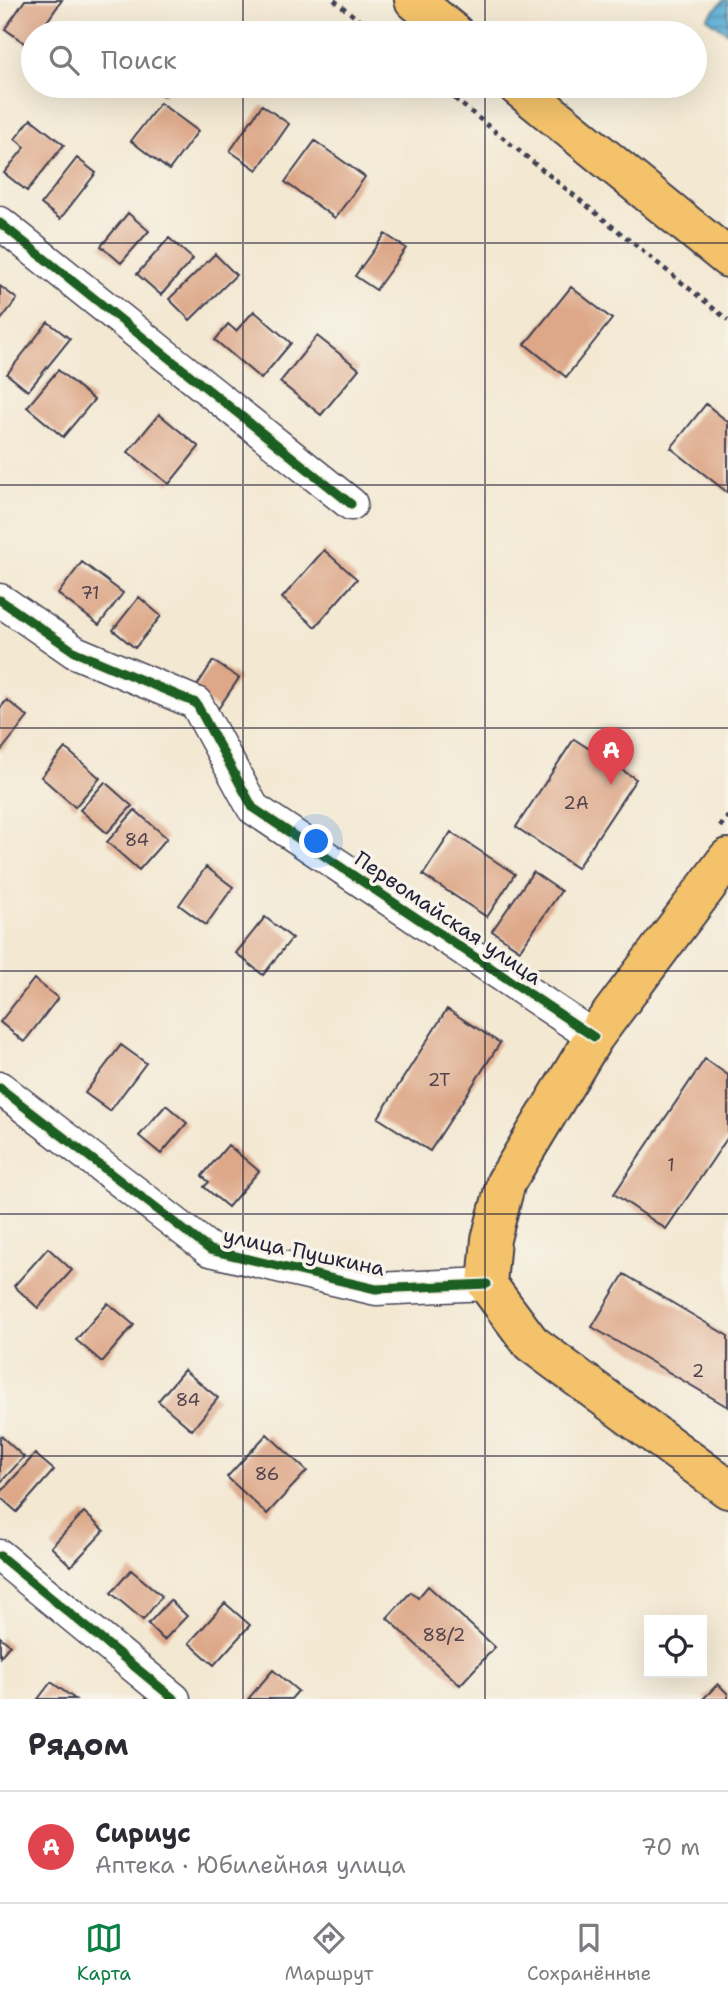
<!DOCTYPE html>
<html lang="ru">
<head>
<meta charset="utf-8">
<style>
  :root { --surface:#fff; --page:#f7f7f7; --text:#2b2b33; --muted:#7c7c81; --line:#e1e1e2; --accent:#0b8043 }
  body { margin:0; font-family:"Shantell Sans",sans-serif; background:var(--page); color:var(--text) }
  .controls { position:absolute; right:21px; bottom:21px; display:grid; overflow:hidden; border-radius:0px; box-shadow:0 7px 28px #0002 }
  .controls button { width:63px; height:63px; display:grid; place-items:center; padding:0; border:0; border-bottom:2px solid var(--line); background:var(--surface); color:var(--text); font:35px sans-serif }
  .you { position:absolute; left:317px; top:842px; width:24px; height:24px; margin:-18px; border:5px solid #fff; border-radius:50%; background:#1a73e8; box-shadow:0 0 0 10px #1a73e833 }
  .badge { display:grid; place-items:center; width:46px; height:46px; border-radius:50%; background:var(--accent); color:#fff; font-size:23px; font-weight:700 }
  .pin { position:absolute; translate:-50% -58px; filter:drop-shadow(0 2px 4px #0008) }
  .pin::after { content:''; position:absolute; top:37px; width:24px; height:21px; background:inherit; clip-path:polygon(0 0,100% 0,50% 100%) }
  .list { margin:0; padding:0; list-style:none }
  h2 { display:flex; justify-content:space-between; align-items:center; height:91px; margin:0; padding:0 28px; font-size:30px }
  h2 small { font-size:23px; font-weight:400; color:var(--muted) }
  .list li { display:grid; grid-template-columns:46px 1fr auto; gap:21px; align-items:center; box-sizing:border-box; height:112px; padding:0 28px; border-top:2px solid var(--line) }
  .list b { display:block; font-size:26px; white-space:nowrap }
  .list p { margin:0; font-size:23px; white-space:nowrap; color:var(--muted) }
  .list em { font-size:23px; font-style:normal; color:var(--muted) }
  .icon { flex:none; width:38px; height:38px; fill:none; stroke:currentColor; stroke-width:2; stroke-linecap:round; stroke-linejoin:round }
  .map { position:relative; flex:none; width:728px; height:1699px; overflow:hidden }
  .search { position:absolute; background:var(--surface); box-shadow:0 7px 28px #0002; left:21px; right:21px; top:21px; height:77px; display:flex; align-items:center; gap:18px; box-sizing:border-box; padding:0 24px; border-radius:38px; color:var(--muted); font-size:26px }
  .sheet { height:203px; background:var(--surface) }
  nav { display:flex; justify-content:space-around; align-items:center; box-sizing:border-box; height:98px; border-top:2px solid var(--line); background:var(--surface); font-size:19px; color:var(--muted) }
  nav a { display:grid; justify-items:center; gap:4px }
  nav .on { color:var(--accent) }
  .map>svg:first-child { display:block }
  .water { fill:url(#water-rules); stroke:#3c6686; stroke-width:2 }
  .building { fill:#dda788 }
  .lines { fill:none; stroke-linecap:round; stroke-linejoin:round }
  .minor-casing { stroke:#414052; stroke-width:35 }
  .major-casing { stroke:#414052; stroke-width:42 }
  .path { stroke:#414052; stroke-width:4.5; stroke-dasharray:5 5; stroke-linecap:butt }
  .minor { stroke:#fff; stroke-width:32 }
  .major { stroke:#f3c26a; stroke-width:38 }
  .cycleway-casing { stroke:#f7f3e8; stroke-width:13 }
  .cycleway { stroke:#1b5e20; stroke-width:9 }
  .grid { fill:none; stroke:#22223b; stroke-width:2; stroke-opacity:0.55 }
  .labels { text-anchor:middle; stroke-width:7; stroke-linejoin:round; paint-order:stroke }
  .number-label { font-size:18px; fill:#51434e }
  .street-label { font-size:21px; fill:#22223b; stroke:#f7f3e8 }
</style>
</head>
<body>
<div class="map">
<svg width="728" height="1699" viewBox="0 0 728 1699">
  <defs>
    <pattern id="water-rules" width="6" height="5" patternUnits="userSpaceOnUse" patternTransform="scale(1.75)"><rect width="6" height="5" fill="#56abd2"/><path d="M0 2.5h6" fill="none" stroke="#478bac"/></pattern>
  </defs>
  <rect width="100%" height="100%" fill="#f7f3e8"/>
  <filter id="ink" filterUnits="userSpaceOnUse"><feTurbulence type="fractalNoise" baseFrequency=".0143" numOctaves="2"/><feDisplacementMap in="SourceGraphic" scale="14" xChannelSelector="R" yChannelSelector="G"/><feConvolveMatrix kernelMatrix="1 2 1 2 8 2 1 2 1" color-interpolation-filters="sRGB"/></filter>
  <filter id="wash" filterUnits="userSpaceOnUse"><feTurbulence type="fractalNoise" baseFrequency=".00686" numOctaves="4" result="noise"/><feDisplacementMap in="SourceGraphic" scale="28" xChannelSelector="R" yChannelSelector="G"/><feGaussianBlur stdDeviation="1.57" result="paint"/><feColorMatrix in="noise" values="0 0 0 0 0 0 0 0 0 0 0 0 0 0 0 0 0 1.4 0 .05"/><feComposite in="paint" operator="in"/></filter>
  <g filter="url(#wash)">
    <rect width="100%" height="100%" fill="#f3e8d2"/>
    <!-- water -->
    <path class="water" d="M724,0H728V33L707,18Z"/>
    <g id="blocks">
      <!-- building -->
      <path class="building" d="M25,0H62L39,33H33V42L30,47L5,29Z
        M149,86H170L164,96Z
        M160,103L198,131L169,170L131,141Z
        M262,105L289,124L257,170L230,151Z
        M31,119L64,145L27,191L4,173L25,147L15,139Z
        M315,141L365,177L335,218L285,182Z
        M77,158L96,173L60,219L41,204Z
        M128,213L149,231L121,263L101,246Z
        M385,234L406,248L376,290L355,276Z
        M169,238L193,259L161,295L137,274Z
        M215,254L236,275L190,320L169,299Z
        M0,286L17,299L0,321Z
        M571,287L612,319L566,377L525,344Z
        M254,311L291,343L261,379L215,340L228,324L236,331Z
        M48,322L70,339L28,391L7,374Z
        M317,336L359,369L321,415L280,382Z
        M58,370L94,400L63,437L27,407Z
        M706,404L728,422V493L671,448Z
        M159,414L199,447L169,484L128,452Z
        M324,550L357,579L315,627L282,598Z
        M82,562L123,593L99,625L58,594Z
        M139,597L161,616L135,648L113,630Z
        M213,661L239,678L218,709L193,692Z
        M7,700L28,717L0,752V708Z
        M574,739L636,779L577,868L516,827Z
        M65,748L100,778L75,807L41,777Z
        M105,782L132,806L107,833L80,810Z
        M135,810L167,838L139,870L107,842Z
        M451,832L515,874L487,917L423,875Z
        M206,867L233,887L206,925L179,905Z
        M533,872L561,891L520,950L492,931Z
        M265,917L292,938L263,975L236,953Z
        M34,979L58,998L24,1042L0,1022Z
        M447,1009L500,1043L430,1151L378,1118Z
        M121,1045L146,1063L110,1111L85,1093Z
        M705,1059L728,1075V1137L666,1229L614,1194Z
        M166,1105L187,1123L161,1154L139,1136Z
        M228,1145L259,1171L228,1207L204,1187L209,1182L202,1176Z
        M48,1248L72,1270L38,1308L14,1286Z
        M624,1274L728,1336V1407L592,1327Z
        M108,1303L134,1325L102,1362L76,1340Z
        M184,1370L218,1398L192,1430L158,1401Z
        M267,1434L307,1471L267,1514L227,1477Z
        M1,1436L24,1457L0,1483V1437Z
        M35,1454L54,1470L17,1512L0,1497V1493Z
        M84,1512L104,1531L71,1566L51,1547Z
        M131,1570L162,1596L143,1620L111,1593Z
        M428,1586L495,1647L460,1685L387,1618L411,1592L418,1598Z
        M170,1600L187,1616L164,1640L148,1624Z
        M225,1603L250,1625L214,1665L189,1643Z
        M0,1637L10,1645L0,1657Z
        M273,1670L298,1691L291,1699H248Z
        M51,1682L75,1699H38Z
        M718,1684L728,1694V1699H703Z"/>
    </g>
  </g>
  <g filter="url(#ink)">
    <use href="#blocks" fill-opacity="0" stroke="#414052" stroke-width="2"/>
    <g class="lines">
      <defs>
        <path id="minor" d="M0,223L351,504
          M0,600L75,652L196,703L253,808L594,1037
          M0,1088L210,1250L376,1289L487,1284
          M0,1556L174,1699"/>
        <path id="major" d="M414,0L454,33
          M517,86L728,258
          M728,858L594,1037L506,1182L491,1239L487,1284L531,1343L728,1489"/>
      </defs>
      <!-- minor casing -->
      <use href="#minor" class="minor-casing"/>
      <!-- major casing -->
      <use href="#major" class="major-casing"/>
      <!-- path -->
      <path class="path" d="M334,0L375,33
        M439,86L728,320
        M720,827L728,816"/>
      <!-- minor -->
      <use href="#minor" class="minor"/>
      <!-- major -->
      <use href="#major" class="major"/>
      <defs>
        <path id="cycleway" d="M0,223L351,504
          M0,600L75,652L196,703L253,808L594,1037
          M0,1088L210,1250L376,1289L487,1284
          M0,1556L174,1699"/>
      </defs>
      <!-- cycleway casing -->
      <use href="#cycleway" class="cycleway-casing"/>
      <!-- cycleway -->
      <use href="#cycleway" class="cycleway"/>
    </g>
  </g>
  <!-- grid -->
  <path class="grid" d="M243,0V33M485,0V33M243,86V1699M485,86V1699M0,243H728M0,485H728M0,728H728M0,971H728M0,1214H728M0,1456H728"/>
  <g class="labels">
    <!-- number labels -->
    <g class="number-label">
      <text x="90" y="599">71</text>
      <text x="576" y="809">2А</text>
      <text x="137" y="846">84</text>
      <text x="439" y="1086">2Т</text>
      <text x="671" y="1171">1</text>
      <text x="698" y="1377">2</text>
      <text x="188" y="1406">84</text>
      <text x="267" y="1480">86</text>
      <text x="444" y="1641">88/2</text>
    </g>
    <!-- street labels -->
    <g class="street-label">
      <text transform="translate(448 918) rotate(34)" y="7">Первомайская улица</text>
      <text transform="translate(304 1252) rotate(12)" y="7">улица Пушкина</text>
    </g>
  </g>
</svg>
<div class="controls">
<button><svg class="icon" aria-label="locate" viewBox="0 0 24 24"><circle cx="12" cy="12" r="6"/><path d="M12 2v4M12 18v4M2 12h4M18 12h4"/></svg></button>
</div>
<div class="you"></div>
<div class="pin badge" style="left:611px;top:785px;background:#e0444e">A</div>
<div class="search"><svg class="icon" aria-label="search" viewBox="0 0 24 24"><circle cx="10" cy="10" r="6"/><path d="M15 15l6 6"/></svg>Поиск</div>
</div>
<section class="sheet">
<h2>Рядом<small></small></h2>
<ul class="list">
<li><span class="badge" style="background:#e0444e">A</span><div><b>Сириус</b><p>Аптека · Юбилейная улица</p></div><em>70 m</em></li>
</ul>
</section>
<nav>
<a class="on"><svg class="icon" aria-label="map" viewBox="0 0 24 24"><path d="M3 6l6-2 6 2 6-2v14l-6 2-6-2-6 2zM9 4v14M15 6v14"/></svg>Карта</a>
<a><svg class="icon" aria-label="directions" viewBox="0 0 24 24"><path d="M12 3l9 9-9 9-9-9zM9 14v-3h6M13 9l2 2-2 2"/></svg>Маршрут</a>
<a><svg class="icon" aria-label="saved" viewBox="0 0 24 24"><path d="M7 4h10v16l-5-4-5 4z"/></svg>Сохранённые</a>
</nav>
</body>
</html>
